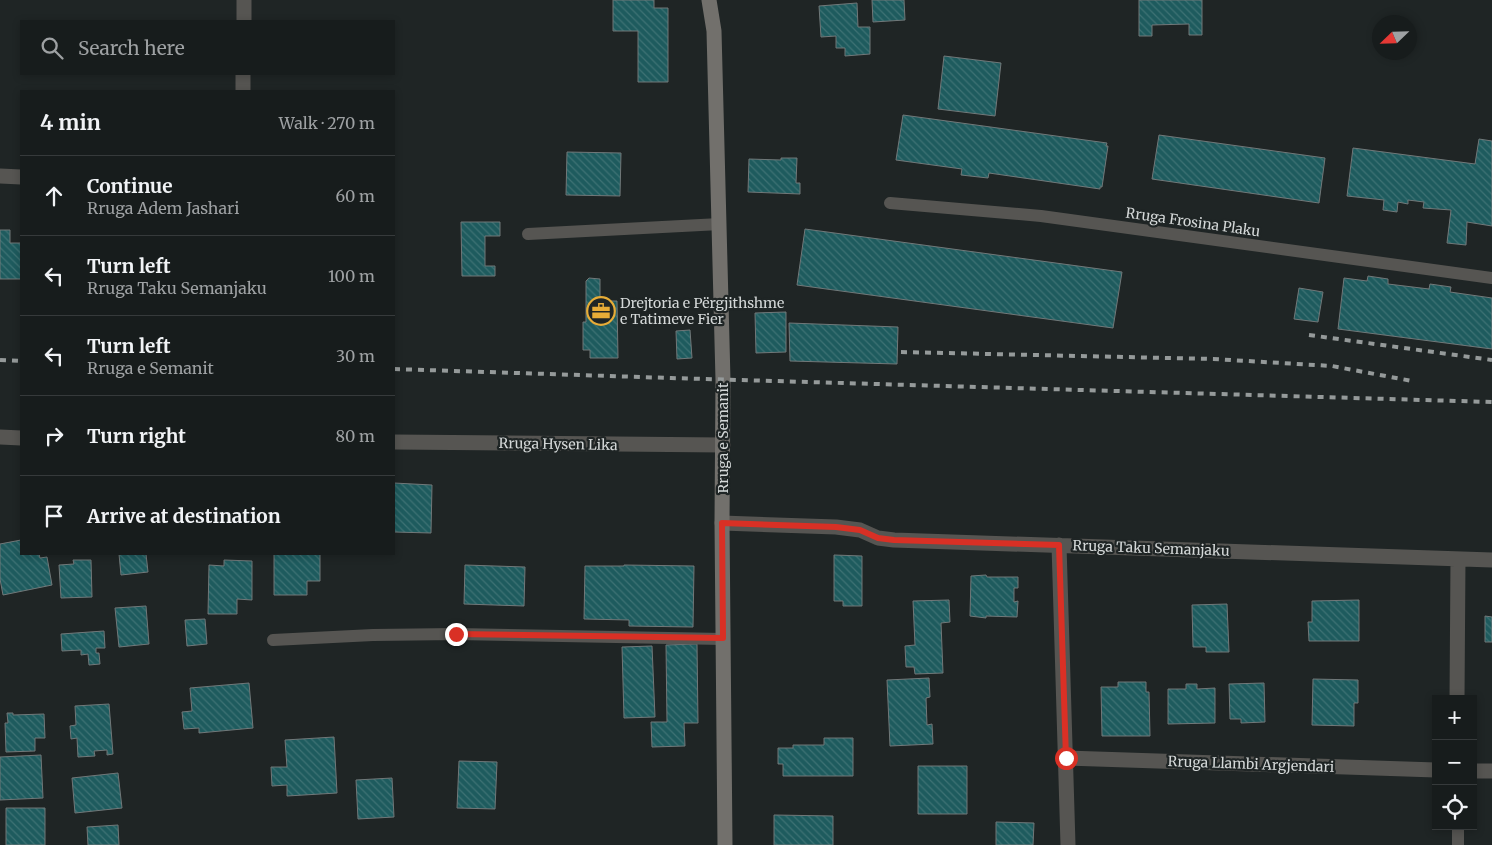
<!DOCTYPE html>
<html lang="en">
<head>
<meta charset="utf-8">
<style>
  :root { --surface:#171c1c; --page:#242929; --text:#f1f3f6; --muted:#9ea1a3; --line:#363a3b }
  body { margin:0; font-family:Merriweather,serif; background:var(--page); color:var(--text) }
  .controls { position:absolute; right:15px; bottom:15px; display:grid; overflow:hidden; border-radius:0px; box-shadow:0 2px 8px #0003 }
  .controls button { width:45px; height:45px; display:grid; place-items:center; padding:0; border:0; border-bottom:1px solid var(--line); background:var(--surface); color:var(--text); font:25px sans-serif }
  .compass { position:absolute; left:1372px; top:15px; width:45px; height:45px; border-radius:50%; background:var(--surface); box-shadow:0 2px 8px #0003; rotate:247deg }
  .stop { position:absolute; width:15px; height:15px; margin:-11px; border:4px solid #d93025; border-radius:50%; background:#fff }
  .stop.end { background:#d93025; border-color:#fff; box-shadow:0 1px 5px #0008 }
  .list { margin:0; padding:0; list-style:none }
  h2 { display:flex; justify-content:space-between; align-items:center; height:65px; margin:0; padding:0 20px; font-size:21px }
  h2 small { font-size:16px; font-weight:400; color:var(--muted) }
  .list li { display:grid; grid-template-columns:32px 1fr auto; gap:15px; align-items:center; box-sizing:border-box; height:80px; padding:0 20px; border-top:1px solid var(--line) }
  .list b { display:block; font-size:19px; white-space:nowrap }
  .list p { margin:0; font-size:16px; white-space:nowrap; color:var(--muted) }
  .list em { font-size:16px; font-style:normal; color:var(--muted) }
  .icon { flex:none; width:28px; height:28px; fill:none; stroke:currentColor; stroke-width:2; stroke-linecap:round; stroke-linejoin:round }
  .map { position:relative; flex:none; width:1492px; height:845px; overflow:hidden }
  .search { position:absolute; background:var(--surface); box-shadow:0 2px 8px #0003; left:20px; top:20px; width:375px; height:55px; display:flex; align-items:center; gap:12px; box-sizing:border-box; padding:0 18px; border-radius:0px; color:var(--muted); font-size:19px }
  .panel { position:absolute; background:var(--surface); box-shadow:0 2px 8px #0003; left:20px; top:90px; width:375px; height:465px; border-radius:0px }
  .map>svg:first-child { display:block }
  .building { fill:url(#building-back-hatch); stroke:#717879 }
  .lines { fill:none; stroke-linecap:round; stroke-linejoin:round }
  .lane { stroke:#565552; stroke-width:12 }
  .street { stroke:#565552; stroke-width:15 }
  .secondary { stroke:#72706c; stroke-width:15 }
  .rail { stroke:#959a9a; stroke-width:4; stroke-dasharray:6 6; stroke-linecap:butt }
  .route { stroke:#d93025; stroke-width:6 }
  .labels { text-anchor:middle; stroke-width:4.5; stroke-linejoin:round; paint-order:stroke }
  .street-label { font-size:14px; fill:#d4d8d8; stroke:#1f2525 }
  .poi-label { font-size:14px; fill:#d4d8d8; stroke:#1f2525; text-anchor:start }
</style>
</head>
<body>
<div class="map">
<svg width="1492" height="845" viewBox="0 0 1492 845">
  <defs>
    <pattern id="building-back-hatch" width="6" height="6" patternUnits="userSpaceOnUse" patternTransform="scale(1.25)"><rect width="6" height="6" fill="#1e5b5e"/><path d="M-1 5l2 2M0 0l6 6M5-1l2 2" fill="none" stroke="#3e7274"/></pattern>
  </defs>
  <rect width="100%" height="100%" fill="#1f2525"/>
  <!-- building -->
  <path class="building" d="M613,0H654V8H668V82H638V31H613Z
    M872,0H904L905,20L873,22Z
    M1139,0H1202V35H1189V24L1152,25V36H1139Z
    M857,3L858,27H870V54L845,56V48H836V36L821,37L819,6Z
    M944,56L1001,63L995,116L938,109Z
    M903,115L1107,143L1106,146H1108L1102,187H1100V189L989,173L988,178L961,175L962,169L896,160Z
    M1159,135L1325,158L1319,203L1152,179Z
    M1479,139L1492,141V226L1467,222L1466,245L1447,243L1451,210L1423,208L1424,202L1408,200V204L1398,202L1397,212L1383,210L1384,200L1347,196L1353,148L1475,164Z
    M567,152L621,153L620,196L566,195Z
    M781,158H797L796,183H800V194L748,192L749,159L781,160Z
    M461,222H500V236H485V266H495V276H462Z
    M805,229L1122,272L1113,328L797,285Z
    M0,230H10V243H21V279H0Z
    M1368,276L1388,279V284L1429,289L1430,284L1451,287L1450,292L1492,298V349L1338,329L1344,278L1367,281Z
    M589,278L600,279V301H617L618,358H590V350H583V322H586V281Z
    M1299,288L1323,292L1318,322L1294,319Z
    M786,312V352L756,353L755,313Z
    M789,323L898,327L897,364L790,361Z
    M690,330L692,358L677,359L676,331Z
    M394,483L432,485L431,533L394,532Z
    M21,540V554H39L40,558L47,557L52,585L3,595L0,579V544Z
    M119,554H146L148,572L121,575Z
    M274,554H320V581H307V595H274Z
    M834,555L862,556V606H843V601H834Z
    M73,560H91L92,597L61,598L59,565L74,564Z
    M224,560L252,561V600L237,599V614H208L209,565L224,566Z
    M465,565L525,567L524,606L464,604Z
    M624,565L694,566L693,627L629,626V620L584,619L585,566H624Z
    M986,575L987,577H1018V588H1014V602L1018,601L1017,617L986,616V618L970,616L971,576Z
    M949,600L950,622L941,623L943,673L915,674L914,667H906L905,646L915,645L913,601Z
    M1359,600V641H1309L1308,622H1312V601Z
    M1227,604L1229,652H1206V647H1193L1192,605Z
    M146,606L149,644L119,647L115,608Z
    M1485,616L1492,617V642H1485Z
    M205,619L207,644L187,646L185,620Z
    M104,631L105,648H96V653H99L100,664L89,665L88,654L81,655V650L62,651L61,634Z
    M697,644L698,723H684L685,746L652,747L651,722H667L666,645Z
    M652,646L655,717L624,718L622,647Z
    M929,678L930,697L926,698L927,725L932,724L933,744L890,746L887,680Z
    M1313,679L1358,680V703H1354V726L1312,725Z
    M1118,682H1146V692H1149L1150,736H1102L1101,687H1118Z
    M249,683L253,728L199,733V728L184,729L182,712L192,711L190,688Z
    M1264,683L1265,722L1241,723V719H1230L1229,684Z
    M1186,684H1197V689L1215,688V723L1168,724V689H1186Z
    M109,704L113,754L107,755V750L94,751L95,756L78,757L77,738L71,739L70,726L76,725L75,706Z
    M7,713H13V715L44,714L45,738H35V751L6,752L5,723H8Z
    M334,737L337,793L287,796V785L272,786L271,767H287L285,740Z
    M824,738H853V776H783V764H778V748H793V745H824Z
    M41,755L43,798L0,800V757Z
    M459,761L497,762L495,809L457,808Z
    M918,766H967V814H918Z
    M118,773L122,808L75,813L72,778Z
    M392,778L394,817L358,819L356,780Z
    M6,808H45V845H6Z
    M774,815L833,816V845H774Z
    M996,822L1034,823L1033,845H996Z
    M118,825L119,845H88L87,827Z"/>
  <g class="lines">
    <!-- lane -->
    <path class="lane" d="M890,203L1041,216L1492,278
      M528,234L720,224
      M273,640L373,635L456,634L723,639
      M1458,826V845"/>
    <!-- street -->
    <path class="street" d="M244,21V0
      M243,91V74
      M0,176L21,177
      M0,437L21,438
      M394,442L723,445
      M722,523L836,527L860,530L878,538L894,540L1492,560
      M1059,545L1068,845
      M1457,699L1458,559
      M1066,758L1436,770
      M1473,771H1492"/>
    <!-- secondary -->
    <path class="secondary" d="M709,0L714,31L723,380L722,523L725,845"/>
    <!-- rail -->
    <path class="rail" d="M1309,335L1492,360
      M901,352L1213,359L1332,366L1412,381
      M0,360L21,361
      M394,369L671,378L1492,402"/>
  </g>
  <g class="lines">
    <!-- route -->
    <path class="route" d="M456,634L723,638L722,523L836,527L860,530L878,538L894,540L1059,545L1066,758"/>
  </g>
  <!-- icons -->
  <defs>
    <symbol id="office-ring" viewBox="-11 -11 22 22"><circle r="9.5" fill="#1f2525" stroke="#e7ac37" stroke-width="1.5"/><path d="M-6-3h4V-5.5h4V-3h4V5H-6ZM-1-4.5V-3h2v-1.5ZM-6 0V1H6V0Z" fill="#e7ac37"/></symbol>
  </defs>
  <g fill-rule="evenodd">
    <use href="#office-ring" x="585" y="295" width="32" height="32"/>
  </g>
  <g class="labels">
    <!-- street labels -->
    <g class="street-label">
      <text transform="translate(1193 222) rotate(8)" y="5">Rruga Frosina Plaku</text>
      <text transform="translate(723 438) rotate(-90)" y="5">Rruga e Semanit</text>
      <text transform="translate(558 444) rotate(1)" y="5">Rruga Hysen Lika</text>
      <text transform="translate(1151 548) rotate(2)" y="5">Rruga Taku Semanjaku</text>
      <text transform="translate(1251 764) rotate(2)" y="5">Rruga Llambi Argjendari</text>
    </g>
    <!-- poi labels -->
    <g class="poi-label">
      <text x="620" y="308">Drejtoria e Përgjithshme<tspan x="620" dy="16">e Tatimeve Fier</tspan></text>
    </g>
  </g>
</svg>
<div class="controls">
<button>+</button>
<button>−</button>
<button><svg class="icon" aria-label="locate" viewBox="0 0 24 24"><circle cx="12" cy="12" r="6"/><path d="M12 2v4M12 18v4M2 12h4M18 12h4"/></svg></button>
</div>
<svg class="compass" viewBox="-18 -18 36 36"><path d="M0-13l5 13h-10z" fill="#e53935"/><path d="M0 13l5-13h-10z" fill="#9ea1a3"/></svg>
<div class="stop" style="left:1066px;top:758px"></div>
<div class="stop end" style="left:456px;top:634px"></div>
<div class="search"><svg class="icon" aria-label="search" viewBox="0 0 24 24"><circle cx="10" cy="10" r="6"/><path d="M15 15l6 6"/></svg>Search here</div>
<section class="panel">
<h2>4 min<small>Walk · 270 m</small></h2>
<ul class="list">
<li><svg class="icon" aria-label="ahead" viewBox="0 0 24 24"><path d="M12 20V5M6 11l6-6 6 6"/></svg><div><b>Continue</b><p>Rruga Adem Jashari</p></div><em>60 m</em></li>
<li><svg class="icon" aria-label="left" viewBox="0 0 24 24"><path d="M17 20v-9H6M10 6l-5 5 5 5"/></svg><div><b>Turn left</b><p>Rruga Taku Semanjaku</p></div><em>100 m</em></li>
<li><svg class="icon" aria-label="left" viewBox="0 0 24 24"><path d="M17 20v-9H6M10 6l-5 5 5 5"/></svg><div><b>Turn left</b><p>Rruga e Semanit</p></div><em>30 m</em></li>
<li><svg class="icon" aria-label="right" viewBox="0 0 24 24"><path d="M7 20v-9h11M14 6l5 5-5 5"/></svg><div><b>Turn right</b></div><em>80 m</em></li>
<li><svg class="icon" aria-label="arrive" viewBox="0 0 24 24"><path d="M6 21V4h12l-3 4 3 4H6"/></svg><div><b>Arrive at destination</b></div></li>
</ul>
</section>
</div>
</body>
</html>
